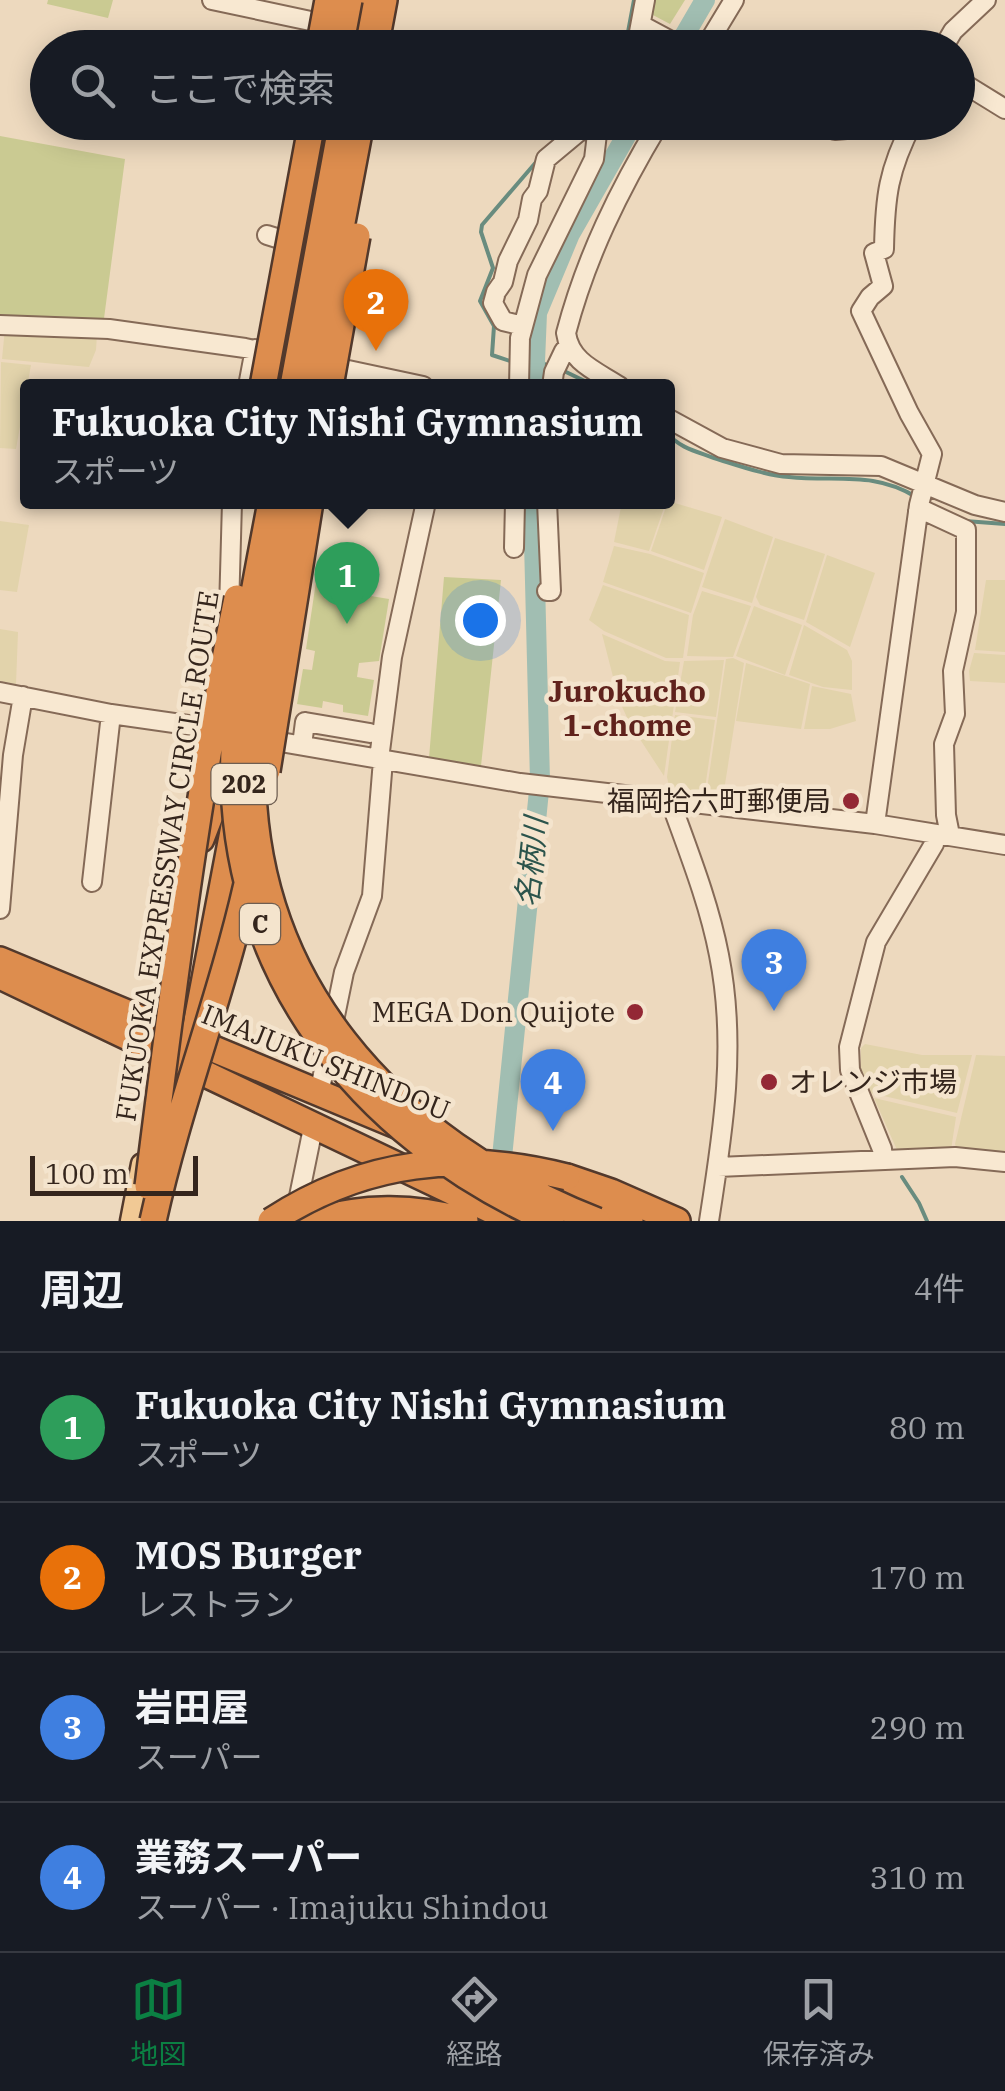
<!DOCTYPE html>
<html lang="ja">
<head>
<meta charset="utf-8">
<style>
  :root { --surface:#171b24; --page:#242831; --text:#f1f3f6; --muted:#9ea1a6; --line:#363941; --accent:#0b8043 }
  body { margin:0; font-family:"IBM Plex Serif","Noto Sans JP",serif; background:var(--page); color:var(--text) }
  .scale { position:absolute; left:30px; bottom:25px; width:168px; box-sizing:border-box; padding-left:10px; border:5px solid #34251c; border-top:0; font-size:28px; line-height:35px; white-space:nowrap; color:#34251c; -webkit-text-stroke:8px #f4e4cd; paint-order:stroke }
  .you { position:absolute; left:480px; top:620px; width:35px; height:35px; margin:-25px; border:8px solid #fff; border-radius:50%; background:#1a73e8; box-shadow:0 0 0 15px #1a73e833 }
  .badge { display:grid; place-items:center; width:65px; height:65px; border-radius:50%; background:var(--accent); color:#fff; font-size:32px; font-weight:700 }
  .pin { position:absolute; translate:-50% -82px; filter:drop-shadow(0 2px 5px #0008) }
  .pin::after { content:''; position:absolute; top:52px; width:35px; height:30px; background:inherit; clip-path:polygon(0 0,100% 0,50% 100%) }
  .popup { position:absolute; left:20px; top:379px; width:655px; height:130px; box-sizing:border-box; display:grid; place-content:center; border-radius:10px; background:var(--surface); filter:drop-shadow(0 2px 8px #0005); font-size:32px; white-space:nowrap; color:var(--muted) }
  .popup b { font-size:38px; color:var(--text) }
  .popup::after { content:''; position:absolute; left:50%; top:100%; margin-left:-20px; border:20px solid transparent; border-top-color:var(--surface) }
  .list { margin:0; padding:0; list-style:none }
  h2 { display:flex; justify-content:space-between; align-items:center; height:130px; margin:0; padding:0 40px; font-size:42px }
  h2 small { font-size:32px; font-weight:400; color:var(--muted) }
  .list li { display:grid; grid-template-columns:65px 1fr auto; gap:30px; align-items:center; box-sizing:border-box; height:150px; padding:0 40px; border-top:2px solid var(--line) }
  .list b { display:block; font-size:38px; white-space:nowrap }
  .list p { margin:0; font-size:32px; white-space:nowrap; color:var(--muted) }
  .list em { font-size:32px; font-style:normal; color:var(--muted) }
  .icon { flex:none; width:55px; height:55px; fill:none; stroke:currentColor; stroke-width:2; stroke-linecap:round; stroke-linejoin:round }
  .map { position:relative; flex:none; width:1005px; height:1221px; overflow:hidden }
  .search { position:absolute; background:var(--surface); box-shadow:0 5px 25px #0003; left:30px; right:30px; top:30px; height:110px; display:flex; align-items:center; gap:25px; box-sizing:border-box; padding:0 35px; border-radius:55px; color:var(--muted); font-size:38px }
  .sheet { height:730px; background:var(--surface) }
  nav { display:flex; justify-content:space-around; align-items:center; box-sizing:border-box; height:140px; border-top:2px solid var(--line); background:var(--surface); font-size:28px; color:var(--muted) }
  nav a { display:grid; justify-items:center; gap:5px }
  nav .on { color:var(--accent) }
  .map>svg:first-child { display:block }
  .farmland { fill:#e2d3ab }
  .green { fill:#caca92 }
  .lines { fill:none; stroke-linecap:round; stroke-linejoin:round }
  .stream { stroke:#698c7f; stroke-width:4 }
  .river { stroke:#a1beb2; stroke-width:20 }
  .minor-casing { stroke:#856a57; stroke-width:22 }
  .major-casing { stroke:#52392c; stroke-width:25 }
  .highway-casing { stroke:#52392c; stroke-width:30 }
  .minor { stroke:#f8e8d1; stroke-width:18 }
  .major { stroke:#f1c995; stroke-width:20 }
  .highway { stroke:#dd8d4e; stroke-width:25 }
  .highway-bridge-casing { stroke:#52392c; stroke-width:30; stroke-linecap:butt }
  .highway-bridge { stroke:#dd8d4e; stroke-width:25 }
  .poi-dot { fill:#932835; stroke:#f4e4cd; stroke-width:4 }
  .labels { text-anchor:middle; stroke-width:9; stroke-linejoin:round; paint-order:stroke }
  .shield { fill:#f4e4cd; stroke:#6e5e51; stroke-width:2.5 }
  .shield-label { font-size:25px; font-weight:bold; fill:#34251c }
  .poi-label { font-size:28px; fill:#34251c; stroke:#f4e4cd; text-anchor:end }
  .street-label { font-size:28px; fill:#34251c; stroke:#f4e4cd }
  .neighbourhood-label { font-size:30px; font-weight:bold; fill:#60221c; stroke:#f4e4cd }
  .water-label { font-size:30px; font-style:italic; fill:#2b544c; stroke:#f4e4cd }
</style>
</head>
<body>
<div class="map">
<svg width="1005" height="1221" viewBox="0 0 1005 1221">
  <rect width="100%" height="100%" fill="#edd9be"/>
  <!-- farmland -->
  <path class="farmland" d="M5,328L97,334L96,350L89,367L2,359Z
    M1,362L31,365L16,449L0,448Z
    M668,501L722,517L704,570L651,551Z
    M622,502L646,509L650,502H666L649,551L614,542Z
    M725,519L773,537L752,603L702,587Z
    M0,521L29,525L17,592L0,590Z
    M775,538L825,554L804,620L760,605L756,597Z
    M614,546L650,554L704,573L691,613L603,582Z
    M827,555L875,573L850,647L806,622Z
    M986,580H1005V652L975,650Z
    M603,585L689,615L683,658H666L604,631L589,620Z
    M702,591L751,606L733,657L687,656L693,615Z
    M754,606L802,625L785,675L736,656Z
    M804,625L847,650L852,661V690L823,687L789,675Z
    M0,629L18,632L16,684L0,681Z
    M602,634L665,661L680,662L664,776L630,724L619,700Z
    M974,653L1005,655V683L970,681L969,671Z
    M733,658L744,663L723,797L706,796L726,659Z
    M724,660L716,717L675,712L684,661Z
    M746,663L810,684L801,729L736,721Z
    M812,686L851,694L856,721L830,729H804Z
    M675,715L715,720L704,795L675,793L669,786L667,777Z
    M865,1044L922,1055H972L957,1113L871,1093L861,1068V1048Z
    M976,1055L1005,1056V1155L957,1150L955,1144Z
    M874,1098L956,1117L951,1150H897Z"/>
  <!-- green -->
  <path class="green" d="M48,0H113L108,18L47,4Z
    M653,0H685L670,24L651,14Z
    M0,136L125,159L103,326L0,321Z
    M317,575L373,584L371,596L389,599L379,661L359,663L357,677L374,680L368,716L343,712V705L323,701L322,708L297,704L303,669L312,670L315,651L306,649Z
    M444,577L501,580L481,766L429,758Z"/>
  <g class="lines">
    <!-- stream -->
    <path class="stream" d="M625,48L634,0
      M534,360L550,366
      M513,362L492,355L494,326L480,301L493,268L481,232L482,225L537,161
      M564,371L595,386
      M667,433C680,448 695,451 714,458C737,465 764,475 789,477C836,482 874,471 916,497
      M965,521L1005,524
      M902,1177L919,1203L927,1221"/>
    <!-- river -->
    <path class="river" d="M677,48L705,0
      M534,386L537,313L570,234L634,122
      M500,1177L540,781L533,502"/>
    <defs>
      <path id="minor" d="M212,0L334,26
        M641,25L684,48
        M636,48L645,0
        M705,48L734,0
        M943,48L953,31L986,0
        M958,80L1005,109
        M556,122L589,131
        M809,122L835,130L904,124L910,127
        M267,235L318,251
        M0,325L109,329L245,348L423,386
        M523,326L503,321L493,303L496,292L503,282L508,261L528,220L532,199L538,191L546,159L582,129
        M248,386L255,349
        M519,386L520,338L537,275L594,159L597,134L604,122
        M552,386L554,372L564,351L569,349
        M619,386C596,371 570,362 566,333C586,257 619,190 660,122
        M667,418L722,448L781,464L881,466L975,505L1005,512
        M547,502L551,591H547
        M918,511H925L966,530V612L953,671L955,714L944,744L946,815L950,835
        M514,548L515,502
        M229,610L232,502
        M0,692L111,714L223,730
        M263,739L520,783L875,824L1005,845
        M302,745L305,722L370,733
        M379,759L392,657L426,502
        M671,803C689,853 709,903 719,955C737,1045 723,1132 709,1221
        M875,824L919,505L932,454L909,413L861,311L870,297L883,286L874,253L884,249C885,197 888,170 913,122
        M92,882L111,714
        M0,909L13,755L23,696
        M319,1094L344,972L372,896L383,760
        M883,1160L882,1149L850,1070L849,1047L876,942L934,844L935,834
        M718,1167L955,1157L1005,1162
        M296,1211L313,1128"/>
      <path id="major" d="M131,1221L142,1164"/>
      <path id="highway" d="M356,48L365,0
        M375,48L384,0
        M201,839L211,813L228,722
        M0,960L401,1127
        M0,976L514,1221
        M192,1047L235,821
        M567,1177L611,1192L677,1221
        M545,1184L630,1221
        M310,1221C363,1207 412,1205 465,1221"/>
    </defs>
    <!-- minor casing -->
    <use href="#minor" class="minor-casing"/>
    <!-- major casing -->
    <use href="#major" class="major-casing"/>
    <!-- highway casing -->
    <use href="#highway" class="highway-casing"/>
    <!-- minor -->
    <use href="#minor" class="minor"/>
    <!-- major -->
    <use href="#major" class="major"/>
    <!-- highway -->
    <use href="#highway" class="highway"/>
    <defs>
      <path id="highway-bridge" d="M319,48L328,0
        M340,48L349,0
        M263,386L312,122
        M293,386L342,122
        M311,386L361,122
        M330,386L357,236
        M271,502C256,583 238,665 234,749C226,967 357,1136 551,1221
        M290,502C275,583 257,665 253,748C243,981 392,1140 597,1221
        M267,771L310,502
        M148,1186C173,990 197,792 237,598
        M153,1221C178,1107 221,998 247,884
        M271,1221C365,1160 461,1150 567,1177"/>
    </defs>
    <!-- highway-bridge casing -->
    <use href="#highway-bridge" class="highway-bridge-casing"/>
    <!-- highway-bridge -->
    <use href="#highway-bridge" class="highway-bridge"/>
  </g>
  <!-- markers -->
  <g class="poi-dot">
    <circle cx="851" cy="801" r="10"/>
    <circle cx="635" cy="1012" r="10"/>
    <circle cx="769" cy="1082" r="10"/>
  </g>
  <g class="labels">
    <!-- shield labels -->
    <g class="shield">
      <rect x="211.5" y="764" width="65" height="40" rx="8"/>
      <rect x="240" y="904" width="40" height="40" rx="8"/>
    </g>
    <g class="shield-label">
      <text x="244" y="793">202</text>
      <text x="260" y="933">C</text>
    </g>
    <!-- poi labels -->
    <g class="poi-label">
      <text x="831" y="811">福岡拾六町郵便局</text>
      <text x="615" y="1022">MEGA Don Quijote</text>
      <text x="789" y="1092" text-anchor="start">オレンジ市場</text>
    </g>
    <!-- street labels -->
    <g class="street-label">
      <text transform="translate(167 856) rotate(-81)" y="10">FUKUOKA EXPRESSWAY CIRCLE ROUTE</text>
      <text transform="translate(326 1062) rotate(22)" y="10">IMAJUKU SHINDOU</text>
    </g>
    <!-- neighbourhood labels -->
    <g class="neighbourhood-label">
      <text x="627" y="702">Jurokucho<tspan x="627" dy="34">1-chome</tspan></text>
    </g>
    <!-- water labels -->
    <g class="water-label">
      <text transform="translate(532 862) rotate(-84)" y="10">名柄川</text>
    </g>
  </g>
</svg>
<div class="scale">100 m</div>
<div class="you"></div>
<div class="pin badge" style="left:347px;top:624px;background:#2e9e5b">1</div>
<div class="popup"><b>Fukuoka City Nishi Gymnasium</b>スポーツ</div>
<div class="pin badge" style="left:376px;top:351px;background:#e8710a">2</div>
<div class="pin badge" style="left:774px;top:1011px;background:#3f7fe0">3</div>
<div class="pin badge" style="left:553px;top:1131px;background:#3f7fe0">4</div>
<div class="search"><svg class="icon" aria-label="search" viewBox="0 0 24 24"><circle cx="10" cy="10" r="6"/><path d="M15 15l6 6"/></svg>ここで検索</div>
</div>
<section class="sheet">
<h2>周辺<small>4件</small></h2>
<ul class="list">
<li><span class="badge" style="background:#2e9e5b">1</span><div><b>Fukuoka City Nishi Gymnasium</b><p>スポーツ</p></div><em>80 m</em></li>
<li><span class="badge" style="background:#e8710a">2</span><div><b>MOS Burger</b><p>レストラン</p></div><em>170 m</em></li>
<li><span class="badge" style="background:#3f7fe0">3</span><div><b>岩田屋</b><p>スーパー</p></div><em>290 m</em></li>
<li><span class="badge" style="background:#3f7fe0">4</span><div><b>業務スーパー</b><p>スーパー · Imajuku Shindou</p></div><em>310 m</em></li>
</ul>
</section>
<nav>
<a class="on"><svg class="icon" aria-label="map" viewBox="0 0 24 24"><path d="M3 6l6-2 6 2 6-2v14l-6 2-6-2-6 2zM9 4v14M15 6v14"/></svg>地図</a>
<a><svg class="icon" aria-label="directions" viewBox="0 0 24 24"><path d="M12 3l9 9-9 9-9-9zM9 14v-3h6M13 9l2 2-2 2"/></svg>経路</a>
<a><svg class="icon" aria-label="saved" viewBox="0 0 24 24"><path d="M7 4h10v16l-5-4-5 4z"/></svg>保存済み</a>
</nav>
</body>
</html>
